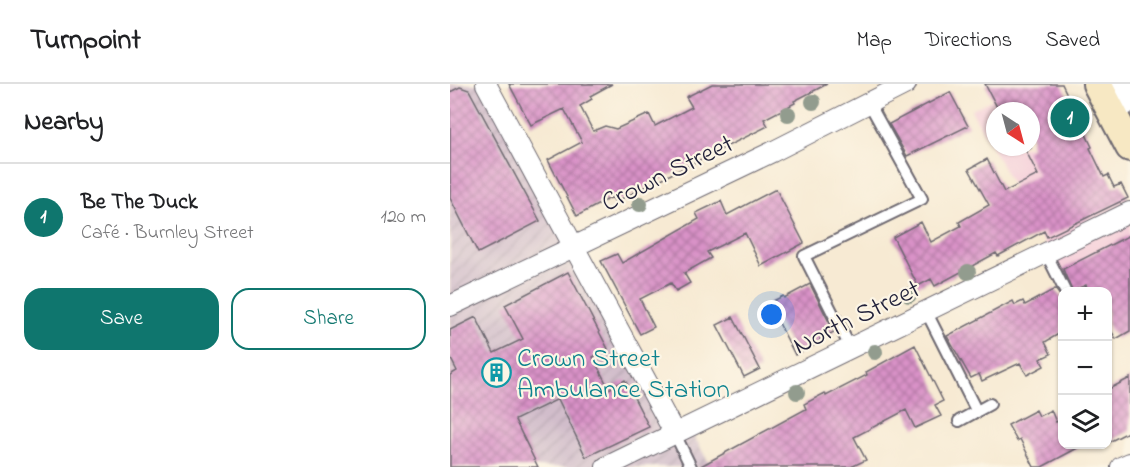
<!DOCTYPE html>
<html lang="en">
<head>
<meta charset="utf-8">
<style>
  :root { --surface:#fff; --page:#f6f6f6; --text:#202124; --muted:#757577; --line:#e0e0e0; --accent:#0f766e }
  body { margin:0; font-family:"Indie Flower",sans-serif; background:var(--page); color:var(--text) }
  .controls { position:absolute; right:18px; bottom:18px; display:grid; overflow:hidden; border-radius:12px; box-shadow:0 2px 4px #0004 }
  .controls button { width:54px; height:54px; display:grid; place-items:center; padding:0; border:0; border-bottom:2px solid var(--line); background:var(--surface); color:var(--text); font:30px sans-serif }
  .compass { position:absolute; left:536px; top:18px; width:54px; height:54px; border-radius:50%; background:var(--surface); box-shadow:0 2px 4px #0004; rotate:144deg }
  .you { position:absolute; left:322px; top:231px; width:21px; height:21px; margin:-15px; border:4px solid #fff; border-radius:50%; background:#1a73e8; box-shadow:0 0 0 9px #1a73e833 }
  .badge { display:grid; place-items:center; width:39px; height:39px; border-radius:50%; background:var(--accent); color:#fff; font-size:20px; font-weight:700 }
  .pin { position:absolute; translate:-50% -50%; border:3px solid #fff; box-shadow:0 2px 6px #0006 }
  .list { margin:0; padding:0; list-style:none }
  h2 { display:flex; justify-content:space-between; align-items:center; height:78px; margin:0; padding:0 24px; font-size:26px }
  h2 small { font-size:20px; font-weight:400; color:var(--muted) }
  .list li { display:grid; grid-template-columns:39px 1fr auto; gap:18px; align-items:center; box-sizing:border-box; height:108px; padding:0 24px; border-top:2px solid var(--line) }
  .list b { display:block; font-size:22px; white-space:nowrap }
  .list p { margin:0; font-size:20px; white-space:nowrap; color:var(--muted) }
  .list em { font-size:20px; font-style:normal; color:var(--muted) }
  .actions { display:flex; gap:12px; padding:18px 24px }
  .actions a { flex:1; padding:14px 0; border:2px solid var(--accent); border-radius:18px; text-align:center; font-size:21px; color:var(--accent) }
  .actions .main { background:var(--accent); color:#fff }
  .icon { flex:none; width:33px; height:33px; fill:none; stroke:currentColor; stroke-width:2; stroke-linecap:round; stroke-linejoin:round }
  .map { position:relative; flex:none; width:680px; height:383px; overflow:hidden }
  header { display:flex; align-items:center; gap:36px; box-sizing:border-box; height:84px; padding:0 30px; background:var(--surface); border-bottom:2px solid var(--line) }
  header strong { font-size:28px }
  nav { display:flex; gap:33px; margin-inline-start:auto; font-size:21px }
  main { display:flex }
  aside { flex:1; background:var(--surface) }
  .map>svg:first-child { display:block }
  .built { fill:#f5cfda; fill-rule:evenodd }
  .industrial { fill:url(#industrial-furrows) }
  .building { fill:url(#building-cross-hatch) }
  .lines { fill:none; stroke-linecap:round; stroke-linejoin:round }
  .service-casing { stroke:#6d6870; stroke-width:14 }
  .minor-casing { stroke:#6d6870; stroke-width:22 }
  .secondary-casing { stroke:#6d6870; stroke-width:32 }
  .service { stroke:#fff; stroke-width:10 }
  .minor { stroke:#fff; stroke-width:20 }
  .secondary { stroke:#f7e8c3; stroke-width:28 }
  .tree { fill:#929c8e }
  .labels { text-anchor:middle; stroke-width:4.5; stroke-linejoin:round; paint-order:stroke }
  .street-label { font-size:27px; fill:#22223b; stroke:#fcf5e5 }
  .culture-label { font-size:27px; fill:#0d838f; stroke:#fcf5e5; text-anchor:start }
</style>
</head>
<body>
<header>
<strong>Turnpoint</strong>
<nav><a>Map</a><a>Directions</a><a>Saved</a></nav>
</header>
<main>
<aside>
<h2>Nearby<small></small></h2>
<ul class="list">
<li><span class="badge">1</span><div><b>Be The Duck</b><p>Café · Burnley Street</p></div><em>120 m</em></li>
</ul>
<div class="actions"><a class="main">Save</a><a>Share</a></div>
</aside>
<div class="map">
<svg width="680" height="383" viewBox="0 0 680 383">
  <defs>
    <pattern id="industrial-furrows" width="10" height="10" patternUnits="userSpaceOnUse" patternTransform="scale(1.5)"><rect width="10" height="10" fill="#d1bdcb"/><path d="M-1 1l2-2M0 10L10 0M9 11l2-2" fill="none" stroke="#b3a2af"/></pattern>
    <pattern id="building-cross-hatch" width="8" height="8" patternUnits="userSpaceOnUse" patternTransform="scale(1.5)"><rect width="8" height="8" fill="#d992c7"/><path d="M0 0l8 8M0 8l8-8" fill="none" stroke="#b077a3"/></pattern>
  </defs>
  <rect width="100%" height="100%" fill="#fcf5e5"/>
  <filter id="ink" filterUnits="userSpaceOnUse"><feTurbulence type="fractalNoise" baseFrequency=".0167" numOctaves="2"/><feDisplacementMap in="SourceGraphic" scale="12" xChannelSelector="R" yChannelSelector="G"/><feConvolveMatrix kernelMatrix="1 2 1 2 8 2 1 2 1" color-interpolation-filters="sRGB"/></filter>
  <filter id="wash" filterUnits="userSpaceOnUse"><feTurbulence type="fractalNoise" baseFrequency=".008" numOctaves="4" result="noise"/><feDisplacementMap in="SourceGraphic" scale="24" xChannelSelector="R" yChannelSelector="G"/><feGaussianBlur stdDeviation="1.35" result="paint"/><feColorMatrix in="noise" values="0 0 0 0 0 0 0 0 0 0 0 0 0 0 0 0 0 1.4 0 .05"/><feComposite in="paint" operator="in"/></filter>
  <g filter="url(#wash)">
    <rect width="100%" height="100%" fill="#f7ead3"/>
    <!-- built -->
    <path class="built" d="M612,0L680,134V235L658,247V207H621L521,26L543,15ZM545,27H581V63H545Z"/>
    <!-- industrial -->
    <path class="industrial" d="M0,0H36L224,350L239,343L261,383H0Z"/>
    <g id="blocks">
      <!-- building -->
      <path class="building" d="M59,0H162L140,12L142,15L130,22L143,47L155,42L166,45L199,30L205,42L242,23L236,13L262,0H377L344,17L345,19L314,35L318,42L165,118L162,113L127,132L98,76L132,58L114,25L81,41Z
        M535,0H612L642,63L640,64L654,93L658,91L664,103L671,100L678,114L597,153L594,147L548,172L546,169L485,202L481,195L468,202L443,153L471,138L481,158L511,142L509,138L539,121L519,85L537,75L554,108L588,91L576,67L581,64V27H549Z
        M10,3L19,6L90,137L28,169L0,114V8Z
        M500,8L518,42L457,72L439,40Z
        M326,105L354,159L311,182L295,149L257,168L261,174L234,189L240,199L226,207L221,199L190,215L204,243L190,250L151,177L167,170L172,179L249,135L246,129L271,117L277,131Z
        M680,151V247L666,255L657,240V207H639L636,201L622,207L613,185Z
        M118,188L158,265L143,273L159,305L175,296L199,343L136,373L108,315L65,336L88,383H0V291L7,287L0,273V246L26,233L44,269L73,255L55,221Z
        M360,200L384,248L370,255L371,258L345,271L319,219L333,212L334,214Z
        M605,205L612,214V248L595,258L601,270L590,275L594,282L577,291L570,279L532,297L529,290L521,294L497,252L563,217L565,221L573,217L575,221Z
        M283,233L310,285L294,293L267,241Z
        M465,261L493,317L485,321L491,332L465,344L456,326L404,353L416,376L401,383H249L356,325L354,320L375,309L376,312L417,291L416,288Z
        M680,294V347L657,359V306Z
        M586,326L589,332L601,326L606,338L612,334V360H635L592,383H584L570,355L567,357L558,341Z"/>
    </g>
  </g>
  <g filter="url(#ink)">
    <use href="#blocks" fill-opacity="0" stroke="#6d6870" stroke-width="1.5"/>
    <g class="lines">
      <defs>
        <path id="service" d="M596,169L615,207
          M476,227L527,328
          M401,265L354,172L472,115L419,19
          M509,337L540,320
          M225,350L241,383"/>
        <path id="minor" d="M36,0L225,350
          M654,14L680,1
          M662,29L680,18
          M0,222L322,68L456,0
          M156,383L680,128
          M671,383L680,379"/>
        <path id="secondary" d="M647,0L680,63"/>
      </defs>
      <!-- service casing -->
      <use href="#service" class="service-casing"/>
      <!-- minor casing -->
      <use href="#minor" class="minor-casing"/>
      <!-- secondary casing -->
      <use href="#secondary" class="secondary-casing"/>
      <!-- service -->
      <use href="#service" class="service"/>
      <!-- minor -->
      <use href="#minor" class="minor"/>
      <!-- secondary -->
      <use href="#secondary" class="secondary"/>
    </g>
    <!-- trees -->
    <g class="tree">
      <circle cx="363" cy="18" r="8"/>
      <circle cx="338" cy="30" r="8"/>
      <circle cx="190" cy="120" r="8"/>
      <circle cx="518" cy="188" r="8"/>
      <circle cx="459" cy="211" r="8"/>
      <circle cx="425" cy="268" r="8"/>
      <circle cx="347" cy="308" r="8"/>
    </g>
  </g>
  <!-- icons -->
  <defs>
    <symbol id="building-ring" viewBox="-11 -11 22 22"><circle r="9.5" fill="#fcf5e5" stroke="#0f9aa8" stroke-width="1.5"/><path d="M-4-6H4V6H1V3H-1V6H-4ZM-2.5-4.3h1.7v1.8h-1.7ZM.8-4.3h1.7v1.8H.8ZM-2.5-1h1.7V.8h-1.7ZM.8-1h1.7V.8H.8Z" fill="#0f9aa8"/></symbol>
  </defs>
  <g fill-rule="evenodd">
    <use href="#building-ring" x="30" y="272" width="33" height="33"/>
  </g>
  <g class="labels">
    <!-- street labels -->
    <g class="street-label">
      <text transform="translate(217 88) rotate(-26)" y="9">Crown Street</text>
      <text transform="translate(406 232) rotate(-26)" y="9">North Street</text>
    </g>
    <!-- culture labels -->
    <g class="culture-label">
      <text x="67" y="282">Crown Street<tspan x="67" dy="31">Ambulance Station</tspan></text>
    </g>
  </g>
</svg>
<div class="controls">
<button>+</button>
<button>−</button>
<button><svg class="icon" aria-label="layers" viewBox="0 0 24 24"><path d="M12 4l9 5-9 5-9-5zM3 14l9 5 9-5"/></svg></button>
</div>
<svg class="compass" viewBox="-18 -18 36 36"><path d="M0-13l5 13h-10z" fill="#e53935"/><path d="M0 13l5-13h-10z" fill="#757577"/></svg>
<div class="you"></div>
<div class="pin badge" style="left:620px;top:34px">1</div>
</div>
</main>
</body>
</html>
